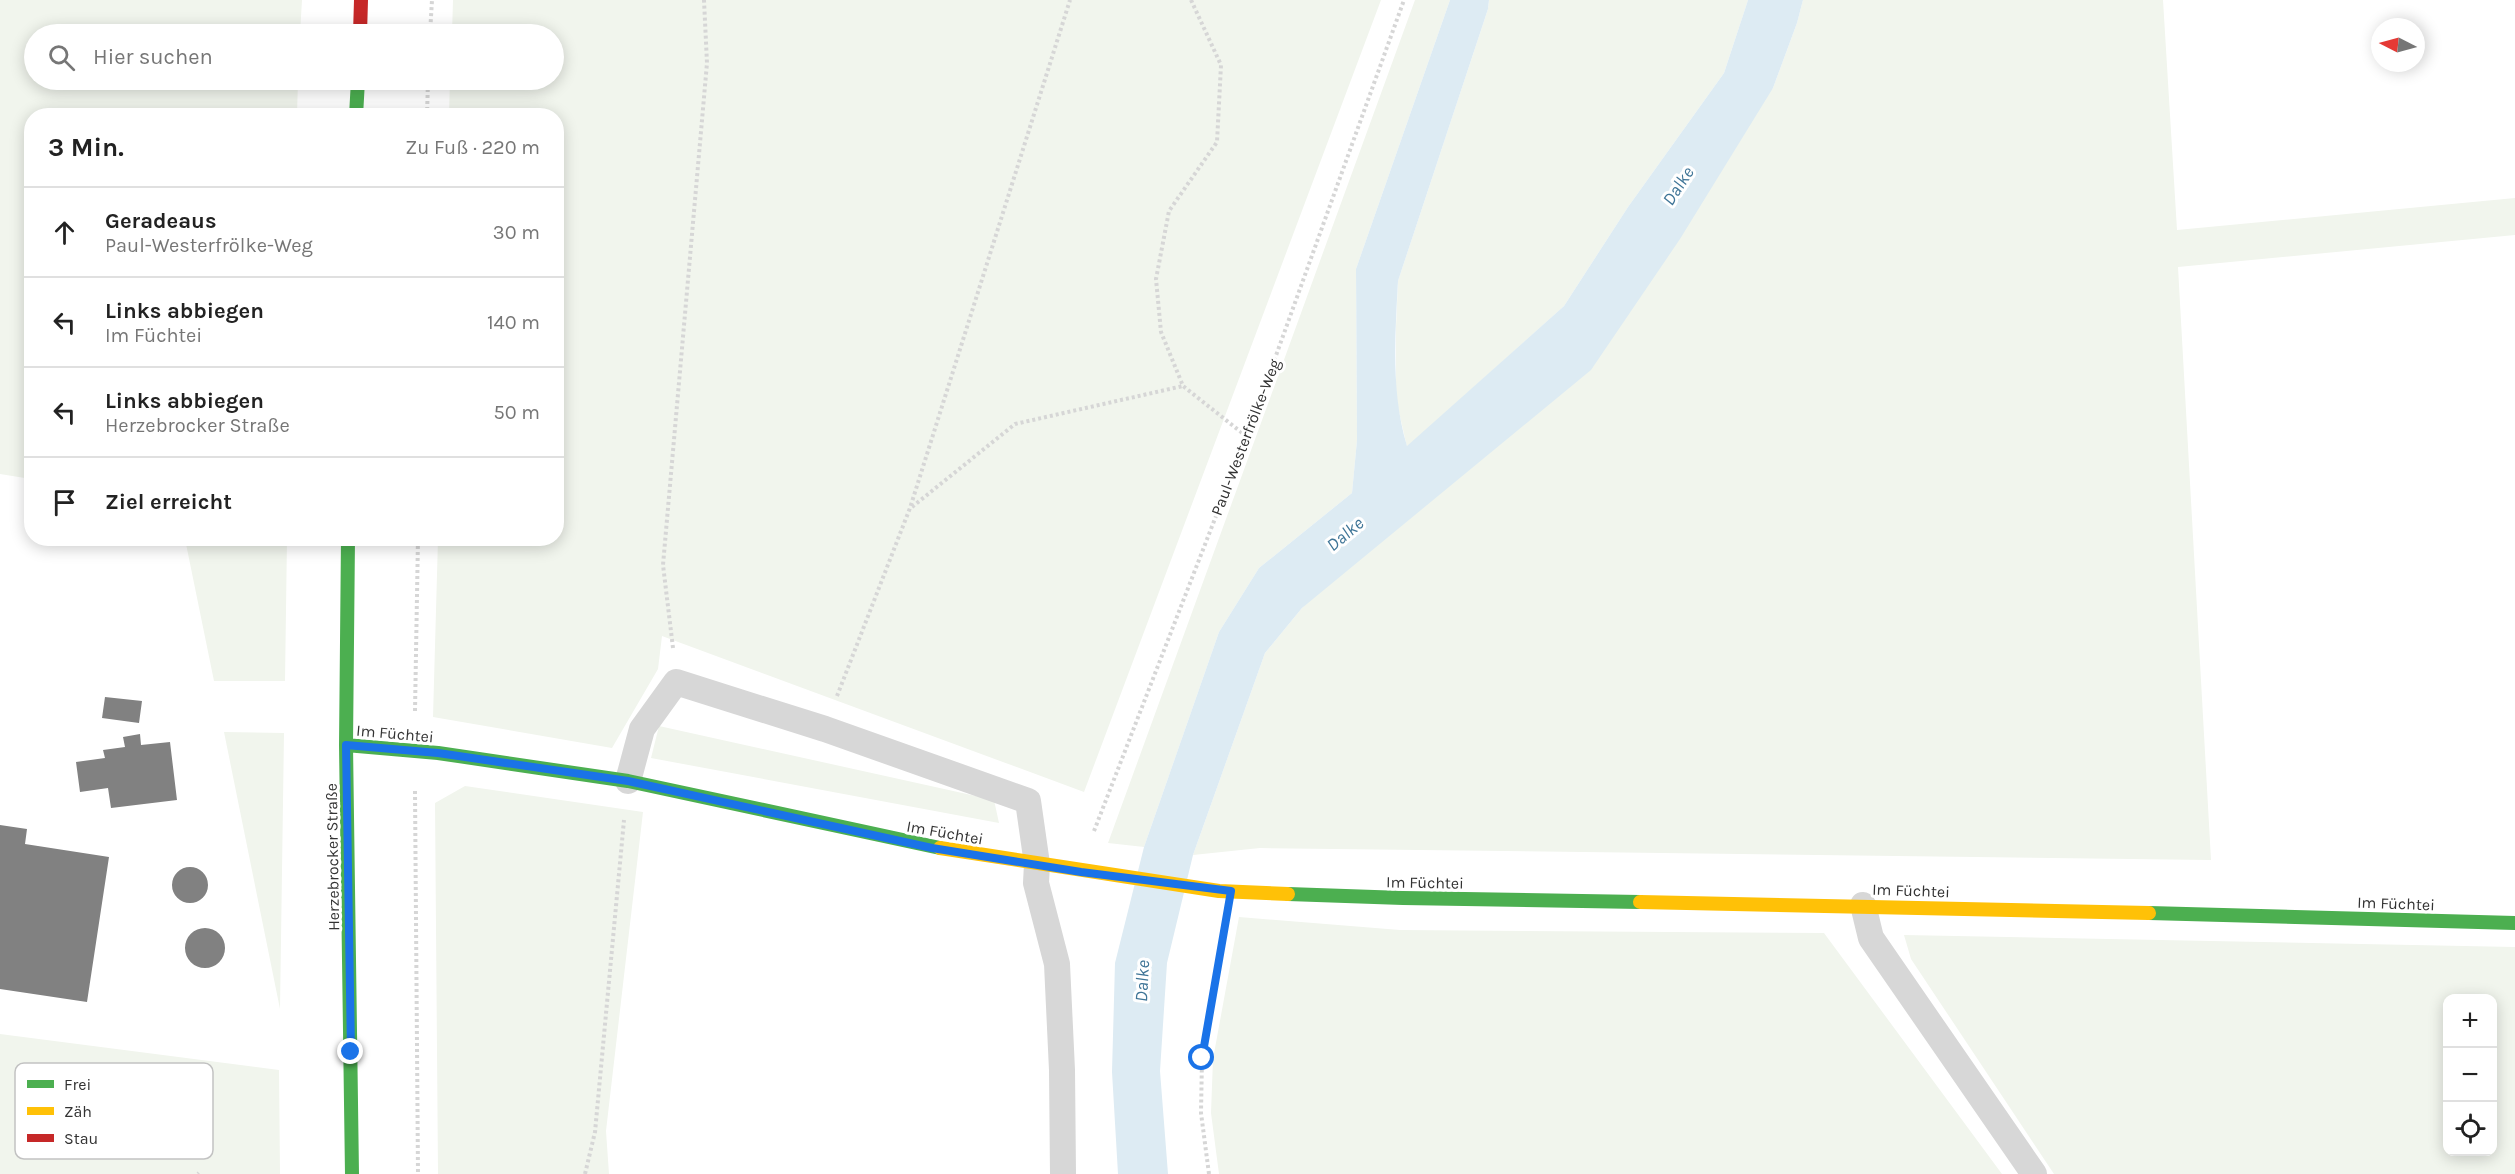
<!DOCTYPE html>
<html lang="de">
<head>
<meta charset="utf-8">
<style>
  :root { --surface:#fff; --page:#f2f2f2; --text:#222; --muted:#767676; --line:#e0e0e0 }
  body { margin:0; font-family:Karla,sans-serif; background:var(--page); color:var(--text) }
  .controls { position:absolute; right:18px; bottom:18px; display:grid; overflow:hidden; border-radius:12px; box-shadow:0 3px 15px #0003 }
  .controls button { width:54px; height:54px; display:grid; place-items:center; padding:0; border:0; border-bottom:2px solid var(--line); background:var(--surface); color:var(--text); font:30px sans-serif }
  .compass { position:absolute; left:2371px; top:18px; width:54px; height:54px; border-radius:50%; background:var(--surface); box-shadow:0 3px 15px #0003; rotate:276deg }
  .stop { position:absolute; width:18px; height:18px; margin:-14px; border:4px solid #1a73e8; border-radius:50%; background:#fff }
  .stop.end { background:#1a73e8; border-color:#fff; box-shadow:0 2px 6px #0008 }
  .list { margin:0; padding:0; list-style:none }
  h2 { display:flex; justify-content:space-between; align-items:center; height:78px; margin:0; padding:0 24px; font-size:26px }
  h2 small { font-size:20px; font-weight:400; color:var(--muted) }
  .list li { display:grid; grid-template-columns:39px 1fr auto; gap:18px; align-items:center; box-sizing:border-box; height:90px; padding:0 24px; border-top:2px solid var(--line) }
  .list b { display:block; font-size:22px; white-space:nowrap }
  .list p { margin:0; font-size:20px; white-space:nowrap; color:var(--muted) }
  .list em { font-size:20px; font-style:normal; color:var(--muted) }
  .icon { flex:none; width:33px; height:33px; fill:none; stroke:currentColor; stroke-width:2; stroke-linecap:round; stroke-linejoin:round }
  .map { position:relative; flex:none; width:2515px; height:1174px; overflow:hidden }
  .search { position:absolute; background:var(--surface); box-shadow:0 3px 15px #0003; left:24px; top:24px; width:540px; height:66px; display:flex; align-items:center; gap:15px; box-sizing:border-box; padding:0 21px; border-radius:33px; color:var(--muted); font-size:22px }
  .panel { position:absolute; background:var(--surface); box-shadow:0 3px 15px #0003; left:24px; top:108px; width:540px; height:438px; border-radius:24px }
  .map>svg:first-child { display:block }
  .green { fill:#f1f5ed; fill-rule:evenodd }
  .water { fill:#ddebf3 }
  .building { fill:#818181 }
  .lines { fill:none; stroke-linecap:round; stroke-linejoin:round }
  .path { stroke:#d6d6d6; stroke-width:4; stroke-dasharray:3 3; stroke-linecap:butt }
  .lane { stroke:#d7d7d7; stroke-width:26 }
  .fast { stroke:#4caf50; stroke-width:14 }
  .slow { stroke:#ffc107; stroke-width:14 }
  .jam { stroke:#c62828; stroke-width:14 }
  .route { stroke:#1a73e8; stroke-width:8 }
  .labels { text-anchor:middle; stroke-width:6; stroke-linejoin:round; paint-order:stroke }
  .street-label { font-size:16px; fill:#333; stroke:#fff }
  .water-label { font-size:18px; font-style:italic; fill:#3f7597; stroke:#fff }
  .key { fill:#fff; stroke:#c2c2c2; stroke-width:1.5 }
  .key-label { font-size:16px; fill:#333 }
</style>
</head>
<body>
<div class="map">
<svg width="2515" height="1174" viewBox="0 0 2515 1174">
  <rect width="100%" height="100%" fill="#fff"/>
  <!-- green -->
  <path class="green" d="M0,0H302L300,34H34V80H298L297,115L32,116L31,479L0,474Z
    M453,0H1381L1084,792L662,636L658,669L612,748L433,717L438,539L556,538V116L449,115L450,80H554V34H452Z
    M1415,0H1450L1356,269L1357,440L1352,493L1259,568L1219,632L1144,847L1108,843Z
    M1489,0H1748L1724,73L1628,207L1564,306L1407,447L1396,399V327L1398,281L1488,9Z
    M1803,0H2163L2177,230L2515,198V235L2178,267L2211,860L1260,848L1193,855L1265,653L1302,608L1773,88L1797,23Z
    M185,539H287L285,681H214Z
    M659,726L994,800L999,823L651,758Z
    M224,732L284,733L280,1009Z
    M465,786L643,812L606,1131L609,1174H438L435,803Z
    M1239,917L1400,930L1824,933L2002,1174H1219L1211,1113L1213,1059Z
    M1904,935L2515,947V1174H2054L1911,959ZM2448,998H2492V1152H2448Z
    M0,1034L279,1070L280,1174H0Z"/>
  <!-- water -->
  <path class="water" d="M1450,0H1489L1488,9L1398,281C1395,337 1391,393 1407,446L1564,306L1628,207L1724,73L1748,0H1803L1797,23L1773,88L1680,239L1591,370L1302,608L1265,653L1193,855L1167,963L1160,1071L1168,1174H1118L1112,1072L1115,963L1144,847L1219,632L1259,568L1352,493L1357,440L1356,269Z"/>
  <!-- building -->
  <path class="building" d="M105,697L142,701L139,723L102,718Z
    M140,734L141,745L170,742L177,800L111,808L108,788L80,792L76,762L105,758L103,750L125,747L123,737Z
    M0,825L27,829L25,844L109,857L87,1002L0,989Z
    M172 885a18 18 0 1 1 36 0a18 18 0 1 1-36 0Z
    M185 948a20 20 0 1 1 40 0a20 20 0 1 1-40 0Z"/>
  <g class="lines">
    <!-- path -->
    <path class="path" d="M1191,0L1221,65L1217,142L1169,211L1156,279L1161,332L1183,386L1246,436
      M430,34L432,0
      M427,116L428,80
      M912,507L1015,424L1183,386
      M673,648L663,565L707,63L704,0
      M837,696L910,508L1070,0
      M415,711L418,538
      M415,791L418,1174
      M1094,831L1247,436L1404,0
      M198,1174L199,1173
      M585,1174L595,1132L624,820
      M1209,1174L1201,1113L1202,1058L1224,930"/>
    <!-- lane -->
    <path class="lane" d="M628,781L642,729L676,682L825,729L1028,801L1037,864L1036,883L1057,964L1062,1070L1063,1174
      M1863,905L1871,938L2034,1174"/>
    <!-- fast -->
    <path class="fast" d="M356,116L358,80
      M348,538L346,745L352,1174
      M346,745L438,753L628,781L940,848
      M1288,894L1403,898L1640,902
      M2149,913L2515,923"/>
    <!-- slow -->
    <path class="slow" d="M940,848L1219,891L1288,894
      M1640,902L2149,913"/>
    <!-- jam -->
    <path class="jam" d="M360,34L361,0"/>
  </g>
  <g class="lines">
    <!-- route -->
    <path class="route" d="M351,1052L346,745L438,753L628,781L932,848L1081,872L1231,891L1202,1058"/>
  </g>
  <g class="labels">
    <!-- street labels -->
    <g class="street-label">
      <text transform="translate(1245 437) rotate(-69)" y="6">Paul-Westerfrölke-Weg</text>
      <text transform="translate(395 733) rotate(5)" y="6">Im Füchtei</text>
      <text transform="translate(945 832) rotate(10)" y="6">Im Füchtei</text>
      <text transform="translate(332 857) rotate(-91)" y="6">Herzebrocker Straße</text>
      <text transform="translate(1425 882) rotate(1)" y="6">Im Füchtei</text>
      <text transform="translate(1911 890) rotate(2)" y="6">Im Füchtei</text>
      <text transform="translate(2396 903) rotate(2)" y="6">Im Füchtei</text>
    </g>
    <!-- water labels -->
    <g class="water-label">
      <text transform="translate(1678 186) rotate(-57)" y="6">Dalke</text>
      <text transform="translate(1345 534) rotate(-40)" y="6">Dalke</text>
      <text transform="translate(1142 981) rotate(-87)" y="6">Dalke</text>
    </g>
  </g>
  <!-- legend -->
  <rect x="15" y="1063" width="198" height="96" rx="9" class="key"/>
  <rect x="27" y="1080" width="27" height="8" fill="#4caf50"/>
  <rect x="27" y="1107" width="27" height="8" fill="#ffc107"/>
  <rect x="27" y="1134" width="27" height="8" fill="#c62828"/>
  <g class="key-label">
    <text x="64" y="1090">Frei</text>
    <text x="64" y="1117">Zäh</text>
    <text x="64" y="1144">Stau</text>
  </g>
</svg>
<div class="controls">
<button>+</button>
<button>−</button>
<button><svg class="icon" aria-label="locate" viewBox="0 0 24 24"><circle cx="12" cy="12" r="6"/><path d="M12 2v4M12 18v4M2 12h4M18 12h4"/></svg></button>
</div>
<svg class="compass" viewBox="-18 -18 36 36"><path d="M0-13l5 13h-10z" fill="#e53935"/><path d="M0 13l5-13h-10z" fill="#767676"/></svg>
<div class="stop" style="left:1202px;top:1058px"></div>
<div class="stop end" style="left:351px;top:1052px"></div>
<div class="search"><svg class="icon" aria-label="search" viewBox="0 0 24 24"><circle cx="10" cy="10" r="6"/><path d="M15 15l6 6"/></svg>Hier suchen</div>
<section class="panel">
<h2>3 Min.<small>Zu Fuß · 220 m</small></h2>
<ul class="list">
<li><svg class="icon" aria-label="ahead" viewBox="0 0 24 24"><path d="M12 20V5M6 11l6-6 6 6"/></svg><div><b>Geradeaus</b><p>Paul-Westerfrölke-Weg</p></div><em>30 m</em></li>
<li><svg class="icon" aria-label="left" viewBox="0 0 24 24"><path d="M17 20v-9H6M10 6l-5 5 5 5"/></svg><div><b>Links abbiegen</b><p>Im Füchtei</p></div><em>140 m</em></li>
<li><svg class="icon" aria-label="left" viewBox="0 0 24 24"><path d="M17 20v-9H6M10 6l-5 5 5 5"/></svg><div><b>Links abbiegen</b><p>Herzebrocker Straße</p></div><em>50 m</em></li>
<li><svg class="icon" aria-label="arrive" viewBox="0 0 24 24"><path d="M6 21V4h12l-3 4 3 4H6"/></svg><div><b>Ziel erreicht</b></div></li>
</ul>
</section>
</div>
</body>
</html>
